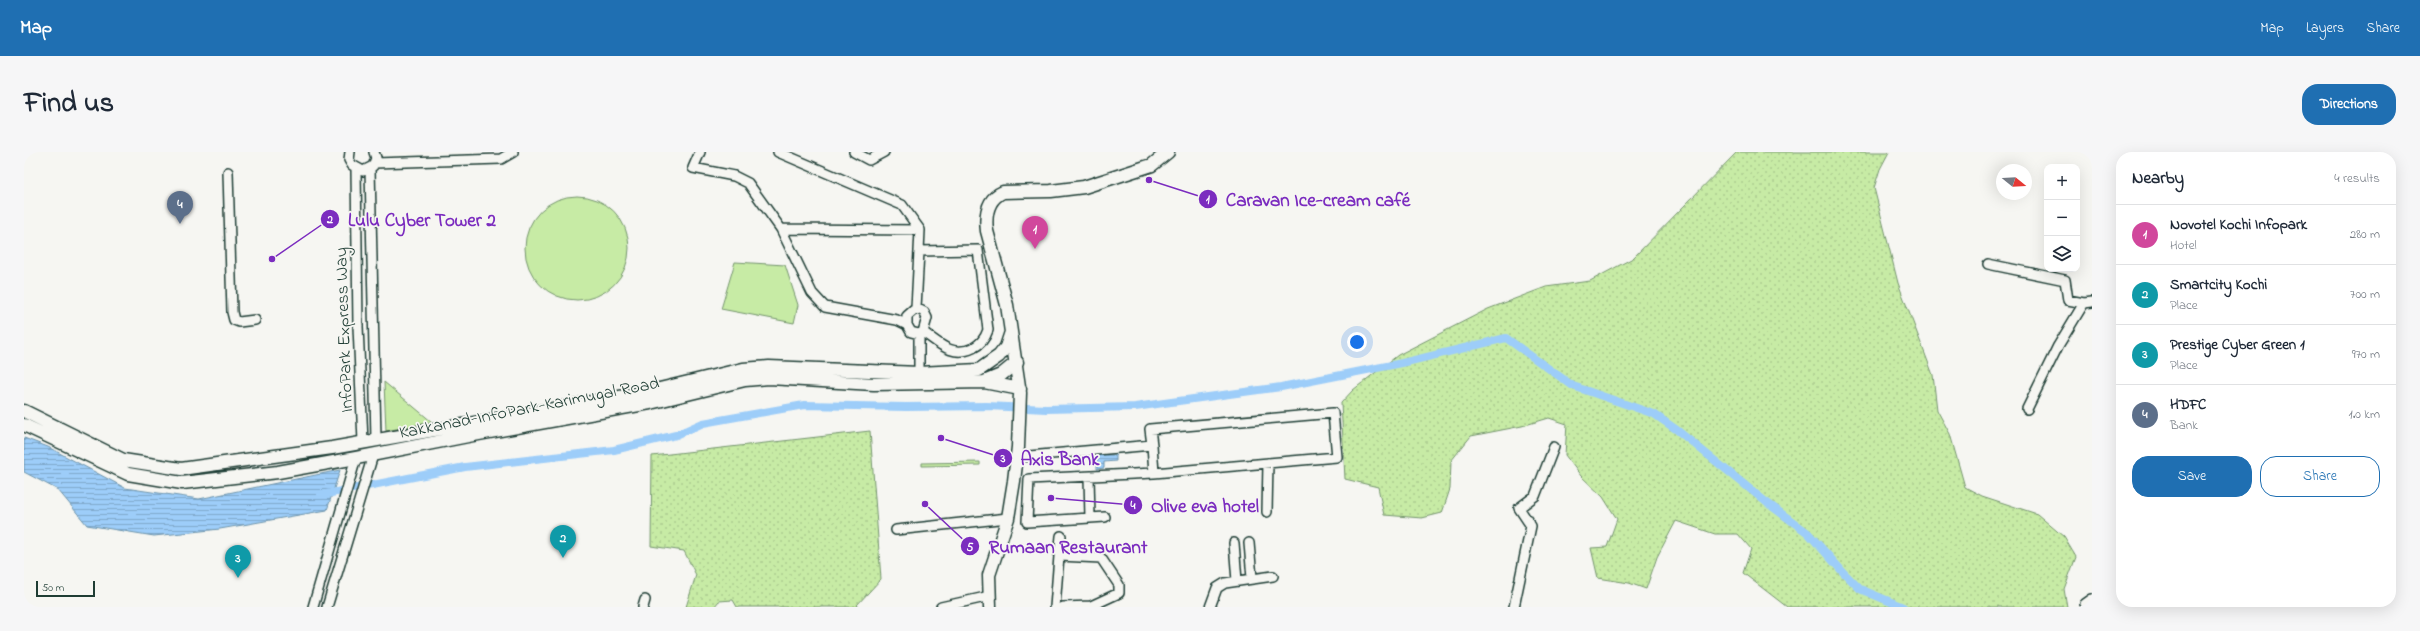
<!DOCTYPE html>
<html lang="en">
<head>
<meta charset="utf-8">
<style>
  :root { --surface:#fff; --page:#f6f6f7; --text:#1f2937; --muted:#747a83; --line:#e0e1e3; --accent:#1f6fb2 }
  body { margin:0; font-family:"Indie Flower",sans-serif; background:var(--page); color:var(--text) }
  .controls { position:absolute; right:12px; top:12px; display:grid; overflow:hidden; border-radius:8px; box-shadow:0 4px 16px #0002 }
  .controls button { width:36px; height:36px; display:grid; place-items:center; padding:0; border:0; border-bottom:1px solid var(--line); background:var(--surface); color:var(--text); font:20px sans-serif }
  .compass { position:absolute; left:1972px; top:12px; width:36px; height:36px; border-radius:50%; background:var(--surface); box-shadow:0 4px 16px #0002; rotate:108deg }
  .scale { position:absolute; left:12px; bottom:10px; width:59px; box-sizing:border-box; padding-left:4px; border:2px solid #1f3d34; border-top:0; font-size:11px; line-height:14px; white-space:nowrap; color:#1f3d34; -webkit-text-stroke:3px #f6f6f2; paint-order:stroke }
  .you { position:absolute; left:1333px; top:190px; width:14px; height:14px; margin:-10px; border:3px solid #fff; border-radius:50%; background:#1a73e8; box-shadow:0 0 0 6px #1a73e833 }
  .badge { display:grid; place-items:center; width:26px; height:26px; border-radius:50%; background:var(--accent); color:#fff; font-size:13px; font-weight:700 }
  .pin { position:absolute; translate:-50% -33px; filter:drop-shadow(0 1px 2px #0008) }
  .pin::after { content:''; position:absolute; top:21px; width:14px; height:12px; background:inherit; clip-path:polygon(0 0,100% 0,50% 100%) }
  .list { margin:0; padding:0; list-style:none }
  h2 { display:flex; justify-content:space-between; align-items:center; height:52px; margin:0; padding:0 16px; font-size:17px }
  h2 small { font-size:13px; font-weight:400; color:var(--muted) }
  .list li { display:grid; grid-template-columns:26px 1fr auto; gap:12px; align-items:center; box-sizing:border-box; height:60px; padding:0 16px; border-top:1px solid var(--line) }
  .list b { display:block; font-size:15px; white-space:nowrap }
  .list p { margin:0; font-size:13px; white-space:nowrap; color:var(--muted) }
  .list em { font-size:13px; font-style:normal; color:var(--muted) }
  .actions { display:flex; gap:8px; padding:12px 16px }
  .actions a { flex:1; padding:9px 0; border:1px solid var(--accent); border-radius:16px; text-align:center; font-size:14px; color:var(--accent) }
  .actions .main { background:var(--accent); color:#fff }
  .icon { flex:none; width:22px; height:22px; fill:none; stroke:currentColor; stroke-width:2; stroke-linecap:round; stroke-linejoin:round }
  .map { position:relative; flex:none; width:2068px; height:455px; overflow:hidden; border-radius:16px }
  header { display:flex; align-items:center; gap:24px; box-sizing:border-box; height:56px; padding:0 20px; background:var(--accent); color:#fff }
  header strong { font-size:19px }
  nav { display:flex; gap:22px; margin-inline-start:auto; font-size:14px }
  .intro { display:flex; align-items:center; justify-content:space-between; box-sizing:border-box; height:96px; padding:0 24px }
  h1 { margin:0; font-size:28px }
  .button { padding:10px 18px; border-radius:16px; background:var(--accent); color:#fff; font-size:14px; font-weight:700 }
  main { display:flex; gap:24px; padding:0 24px }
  aside { flex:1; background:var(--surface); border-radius:16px; box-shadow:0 4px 16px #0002 }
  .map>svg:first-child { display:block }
  .grass { fill:url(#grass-dots); stroke:#73946c }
  .green { fill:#c7eba5; stroke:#73946c }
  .water { fill:url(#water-rules); stroke:#6b93aa }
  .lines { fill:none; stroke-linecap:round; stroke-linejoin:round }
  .canal { stroke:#9dcdf9; stroke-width:8 }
  .minor-casing { stroke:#1f3d34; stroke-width:12 }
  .major-casing { stroke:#1f3d34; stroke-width:15 }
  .minor { stroke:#f6f6f2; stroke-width:9 }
  .major { stroke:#f6f6f2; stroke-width:12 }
  .labels { text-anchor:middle; stroke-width:3.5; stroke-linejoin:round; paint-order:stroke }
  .street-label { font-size:18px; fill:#1f3d34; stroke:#f6f6f2 }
  .leader { fill:none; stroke:#7b2cbf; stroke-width:1.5 }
  .callout-dot { fill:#7b2cbf; stroke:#f6f6f2; stroke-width:1.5 }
  .mark-label { font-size:12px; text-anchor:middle; font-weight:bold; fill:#fff }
  .callout-label { font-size:19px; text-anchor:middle; font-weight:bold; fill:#7b2cbf; stroke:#f6f6f2; stroke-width:3.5; stroke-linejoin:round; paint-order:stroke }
</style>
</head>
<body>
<header>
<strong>Map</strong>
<nav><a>Map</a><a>Layers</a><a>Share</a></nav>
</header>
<div class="intro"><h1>Find us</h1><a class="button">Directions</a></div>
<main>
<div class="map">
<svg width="2068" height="455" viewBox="0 0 2068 455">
  <defs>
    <pattern id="grass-dots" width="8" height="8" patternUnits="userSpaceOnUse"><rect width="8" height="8" fill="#c7eba5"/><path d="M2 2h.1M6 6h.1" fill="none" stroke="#aaca8f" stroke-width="1.8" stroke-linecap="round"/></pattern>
    <pattern id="water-rules" width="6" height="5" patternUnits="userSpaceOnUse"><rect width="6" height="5" fill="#9dcdf9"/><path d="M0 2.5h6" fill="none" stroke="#7fa8ca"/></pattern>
  </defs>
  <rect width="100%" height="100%" fill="#f6f6f2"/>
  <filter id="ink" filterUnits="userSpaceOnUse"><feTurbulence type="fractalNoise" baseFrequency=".025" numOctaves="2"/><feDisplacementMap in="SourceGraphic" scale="8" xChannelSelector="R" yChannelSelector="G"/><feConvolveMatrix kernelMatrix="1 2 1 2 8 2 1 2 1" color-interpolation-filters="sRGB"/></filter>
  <g filter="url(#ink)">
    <!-- grass -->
    <path class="grass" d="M1713,0H1865L1856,17L1850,36L1874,131L1909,223L1913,258L1926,282L1941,335L1958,344L2013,362L2040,385L2052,405L2040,437L2043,455H1763L1719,421L1727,397L1714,382H1691L1652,369L1633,405L1622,437L1605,431L1574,426L1567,396L1583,395L1593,367L1579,345L1557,324L1541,303L1543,272L1525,266L1498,274L1447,284L1427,309L1426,337L1418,361L1398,366L1360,363L1354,335L1321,327L1317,251L1329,238L1374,203L1464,157L1522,135L1566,129L1609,106Z
      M846,279L857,427L833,453L835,455H713L709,448L695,449L690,455H662L672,423L660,399L627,394L628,304Z"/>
    <!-- green -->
    <path class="green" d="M501 96a52 52 0 1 1 104 0a52 52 0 1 1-104 0Z
      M711,110L761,113L774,153L770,171L697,157Z
      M360,230L408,270L362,279Z
      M956,310V313L898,314V311Z"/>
    <!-- water -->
    <path class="water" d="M0,286L24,295L101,336L175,347L316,318L303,358L196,377L130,384L63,373L34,338L0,320Z
      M1073,303H1092V309L1080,310V316L1073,317Z"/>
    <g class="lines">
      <!-- canal -->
      <path class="canal" d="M297,343L441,315L590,298L652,283L679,271L780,253L882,255L963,254L1022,257L1111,255L1257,235L1378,211L1482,186L1549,234L1630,262L1653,278L1742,350L1784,381L1818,419
        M1816,417L1836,437L1879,455"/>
      <defs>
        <path id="minor" d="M326,0L325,8L328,13L339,19L349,14L352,6L350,0
          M676,0L669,16L710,24L724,31L757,77L788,141L801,155L873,168L883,173L887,180L895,182L899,180L903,166L900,160L892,156L895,99
          M754,0L878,53L896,78L895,99L954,98L964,178C961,187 957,192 949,196C928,206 915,191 899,180
          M830,0L845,8L860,0
          M351,11L477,7L489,0
          M332,17L334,174L339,290
          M346,17L352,287
          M204,20L208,160L210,168L215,170L231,168
          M757,77L896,78
          M1964,112L2041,128L2044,148L2060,151
          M883,173V164L892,156
          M895,221V182
          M2003,257L2034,194L2060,151L2068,150
          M994,305L1128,293L1130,321L1313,305L1309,261L1126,277L1128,293
          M1065,325L1066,366L1003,370L1005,327L1130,321
          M1243,360L1244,311
          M1066,366L1081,365
          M872,378L984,366
          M1210,391L1213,429
          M1225,391L1228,426
          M1035,404L1037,384
          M2061,452L2068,447
          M289,455L332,306
          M303,455L349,303
          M619,455L621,448
          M917,455L966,444
          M1031,455L1035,404L1077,406L1095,433V441L1067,454L1039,455
          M1186,455L1193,436L1201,431L1249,424
          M1490,455L1507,374L1495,356L1511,344L1530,295"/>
        <path id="major" d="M960,230L996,237
          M0,259L99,308L157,317L308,296L541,255L623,240L719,217L745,215L895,221L955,218L975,204L982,195L987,180
          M0,273L104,322L158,331L254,320L332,306L444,284L626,251L721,228L745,226L850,232L960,230L977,223L993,210
          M966,455L965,423L984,366L990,329L994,295L996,241L983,153L963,79C961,63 963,47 979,40L1027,39L1060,35L1128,13L1144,0"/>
      </defs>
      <!-- minor casing -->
      <use href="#minor" class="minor-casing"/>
      <!-- major casing -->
      <use href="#major" class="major-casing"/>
      <!-- minor -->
      <use href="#minor" class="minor"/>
      <!-- major -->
      <use href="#major" class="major"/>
    </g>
  </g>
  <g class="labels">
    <!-- street labels -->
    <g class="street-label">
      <text transform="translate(319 178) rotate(-92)" y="6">InfoPark Express Way</text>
      <text transform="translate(505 255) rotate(-11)" y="6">Kakkanad-InfoPark-Karimugal Road</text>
    </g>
  </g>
  <!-- callouts -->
  <path class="leader" d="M1125 28L1184 47M248 107L306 67M917 286L979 306M1027 346L1109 353M901 352L946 394"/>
  <g class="callout-dot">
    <circle cx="1125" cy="28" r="4"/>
    <circle cx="248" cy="107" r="4"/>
    <circle cx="917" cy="286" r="4"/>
    <circle cx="1027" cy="346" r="4"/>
    <circle cx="901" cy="352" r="4"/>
    <circle cx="1184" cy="47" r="10"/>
    <circle cx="306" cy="67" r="10"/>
    <circle cx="979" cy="306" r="10"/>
    <circle cx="1109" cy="353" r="10"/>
    <circle cx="946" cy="394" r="10"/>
  </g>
  <g class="mark-label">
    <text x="1184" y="51">1</text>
    <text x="306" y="71">2</text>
    <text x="979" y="310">3</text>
    <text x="1109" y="357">4</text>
    <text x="946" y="399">5</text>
  </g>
  <g class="callout-label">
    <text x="1294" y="54">Caravan Ice-cream café</text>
    <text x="398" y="74">Lulu Cyber Tower 2</text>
    <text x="1036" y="313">Axis Bank</text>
    <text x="1181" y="360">Olive eva hotel</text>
    <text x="1044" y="401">Rumaan Restaurant</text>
  </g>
</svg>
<div class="controls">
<button>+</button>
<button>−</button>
<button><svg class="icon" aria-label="layers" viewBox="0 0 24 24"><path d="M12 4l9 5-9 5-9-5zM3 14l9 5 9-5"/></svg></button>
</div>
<svg class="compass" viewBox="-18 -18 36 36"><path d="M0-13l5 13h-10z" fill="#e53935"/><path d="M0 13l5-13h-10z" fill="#747a83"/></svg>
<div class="scale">50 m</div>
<div class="you"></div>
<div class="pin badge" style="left:1011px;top:97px;background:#d1479c">1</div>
<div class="pin badge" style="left:539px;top:406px;background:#0f9aa8">2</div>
<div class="pin badge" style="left:214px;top:426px;background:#0f9aa8">3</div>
<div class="pin badge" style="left:156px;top:72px;background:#5c6f8a">4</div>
</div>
<aside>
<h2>Nearby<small>4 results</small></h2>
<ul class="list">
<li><span class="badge" style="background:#d1479c">1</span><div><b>Novotel Kochi Infopark</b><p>Hotel</p></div><em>280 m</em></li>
<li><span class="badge" style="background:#0f9aa8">2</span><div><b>Smartcity Kochi</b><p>Place</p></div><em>700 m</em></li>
<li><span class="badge" style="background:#0f9aa8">3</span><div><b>Prestige Cyber Green 1</b><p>Place</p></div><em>970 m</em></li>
<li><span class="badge" style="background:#5c6f8a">4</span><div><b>HDFC</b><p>Bank</p></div><em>1.0 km</em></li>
</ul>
<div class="actions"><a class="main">Save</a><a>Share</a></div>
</aside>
</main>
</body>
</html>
